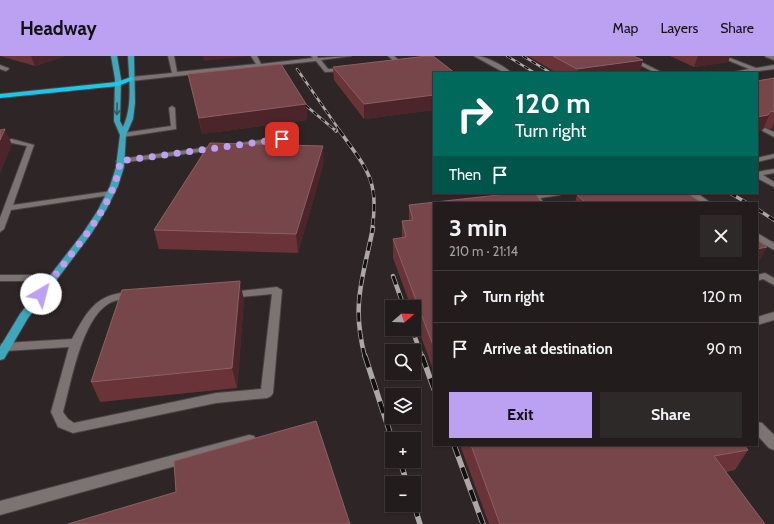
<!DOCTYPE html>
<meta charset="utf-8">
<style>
:root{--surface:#221c1c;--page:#2e2929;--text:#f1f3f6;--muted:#a2a1a3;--line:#3f3a3b;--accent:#bca0f2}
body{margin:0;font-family:Cabin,sans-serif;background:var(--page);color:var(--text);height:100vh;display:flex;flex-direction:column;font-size:15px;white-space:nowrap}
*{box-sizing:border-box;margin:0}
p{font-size:13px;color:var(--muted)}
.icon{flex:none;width:22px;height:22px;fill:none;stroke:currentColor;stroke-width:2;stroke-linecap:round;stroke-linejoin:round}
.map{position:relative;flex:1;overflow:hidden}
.panel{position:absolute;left:433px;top:146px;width:325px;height:244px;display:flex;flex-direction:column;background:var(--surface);border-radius:0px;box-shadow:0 1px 3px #0004,0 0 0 1px var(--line)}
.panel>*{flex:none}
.guide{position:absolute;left:433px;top:16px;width:325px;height:122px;border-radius:0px;box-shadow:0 1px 3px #0004,0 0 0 1px var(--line);background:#00695c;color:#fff;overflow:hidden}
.needle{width:26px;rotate:71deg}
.tools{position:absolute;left:385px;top:244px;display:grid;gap:8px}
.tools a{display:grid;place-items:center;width:36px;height:36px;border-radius:0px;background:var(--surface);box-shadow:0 1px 3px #0004,0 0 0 1px var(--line);font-size:20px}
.pin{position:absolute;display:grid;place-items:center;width:34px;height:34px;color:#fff;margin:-17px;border-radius:8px;box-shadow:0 2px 6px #0006}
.me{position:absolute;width:44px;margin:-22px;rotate:37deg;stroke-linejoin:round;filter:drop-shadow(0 0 3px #0008)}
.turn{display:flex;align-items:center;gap:14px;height:84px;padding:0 16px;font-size:18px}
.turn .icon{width:52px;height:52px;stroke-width:2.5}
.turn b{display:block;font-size:28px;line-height:34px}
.then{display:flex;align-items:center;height:38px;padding:0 16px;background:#0003;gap:8px;font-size:15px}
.round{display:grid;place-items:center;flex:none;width:42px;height:42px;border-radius:0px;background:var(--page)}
.summary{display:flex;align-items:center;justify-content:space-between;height:68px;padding:0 16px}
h1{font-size:24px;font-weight:700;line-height:30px}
.action{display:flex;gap:8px;margin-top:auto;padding:8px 16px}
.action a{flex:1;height:46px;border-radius:0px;background:var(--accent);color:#111;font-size:16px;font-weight:700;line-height:46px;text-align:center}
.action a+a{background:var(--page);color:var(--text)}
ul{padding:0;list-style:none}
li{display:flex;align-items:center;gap:12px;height:52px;padding:0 16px;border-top:1px solid var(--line)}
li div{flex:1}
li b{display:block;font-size:15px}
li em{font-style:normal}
header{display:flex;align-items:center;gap:24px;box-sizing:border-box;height:56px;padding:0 20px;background:var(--accent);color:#111}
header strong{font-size:19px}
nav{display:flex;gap:22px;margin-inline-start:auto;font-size:14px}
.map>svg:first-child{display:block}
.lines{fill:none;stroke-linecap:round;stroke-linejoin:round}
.minor-casing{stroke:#4a4343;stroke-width:2}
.major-casing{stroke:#4a4343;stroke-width:2}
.highway-casing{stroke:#4a4343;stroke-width:2}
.minor{fill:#7c7373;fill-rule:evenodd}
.major{fill:#3fa7bb;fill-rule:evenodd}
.highway{fill:#16caeb;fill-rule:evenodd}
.rail-far3-casing{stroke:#ada7a7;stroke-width:2.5}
.rail-far2-casing{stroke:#ada7a7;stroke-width:3.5}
.rail-far1-casing{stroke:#ada7a7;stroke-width:4.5}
.rail-casing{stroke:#ada7a7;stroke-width:5.5}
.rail-far3{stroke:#141010;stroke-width:1.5;stroke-dasharray:5;stroke-linecap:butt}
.rail-far2{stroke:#141010;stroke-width:2.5;stroke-dasharray:7;stroke-linecap:butt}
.rail-far1{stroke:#141010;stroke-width:3;stroke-dasharray:9;stroke-linecap:butt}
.rail{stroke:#141010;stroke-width:4;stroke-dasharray:12;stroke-linecap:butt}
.wall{fill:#693338}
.shaded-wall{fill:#4b2529}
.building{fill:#77464b;stroke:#8a6064}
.oneway{stroke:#2a5c66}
.route{stroke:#bca0f2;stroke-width:7;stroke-dasharray:0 12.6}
</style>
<header>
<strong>Headway</strong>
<nav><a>Map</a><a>Layers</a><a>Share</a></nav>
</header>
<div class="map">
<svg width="774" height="468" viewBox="0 0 774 468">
<rect width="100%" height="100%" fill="#2e2626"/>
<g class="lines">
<g class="minor-casing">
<path id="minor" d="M168 0H174L177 16 256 8 251 0H257L261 8 313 2 311 0H317L318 2 351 0 321 4 328 13 349 12V14L347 15 325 16 316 5 131 25 128 23 131 21 172 17Z
M388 0H394L402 7 388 9V7L395 6Z
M474 0C487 0 502 9 512 17H505Z
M622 0H629L663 17H656Z
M718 0H725L756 12 774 9V13L744 17H729L749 13Z
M765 0H774V4L766 1Z
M0 9 8 12 9 13 6 15 0 13Z
M172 50 175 52 176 73 123 81 120 79 123 77 171 70 169 52Z
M765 72 774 76V81L763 75 762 74Z
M282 81 284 82V84L234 92 231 90 234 88Z
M12 83 34 89 13 149 111 135 115 137 111 139 11 154 4 173 0 176V162L27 90 12 87 0 89V85Z
M218 90 220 91V93L120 107 116 105 120 103Z
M774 98V102L757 106V102Z
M774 113V117L763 119 774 126V131L757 122V116Z
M544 137H561L560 139 540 142 544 147H536L531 141 532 139Z
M688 137H697L711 147H702Z
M757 177 774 187V194L757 184Z
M765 217 774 222V229L763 223 757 225V219Z
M0 219H52L57 222 52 225H0Z
M277 231 282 234 273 337 271 340 267 342 216 347 73 377 58 371 51 356 69 291 5 295 0 292 1 288 5 287 72 283C83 263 92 243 116 238 123 236 131 235 138 237L139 239 138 241C127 244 117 242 108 248 81 265 71 327 63 356L68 363 74 367 216 337 261 333 272 238 230 242 225 239 230 236Z
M774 256V264L757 269V261Z
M757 366 762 367 774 379V394L769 392 757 379Z
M249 379 254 380 256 384 254 388 0 459V445Z"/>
</g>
<g class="major-casing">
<path id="major" d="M111 0H117L121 23 120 65 123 71C133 50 129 23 128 0H134L135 47 133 63 126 79 124 111 118 130 106 154 91 178 28 262 4 303 0 304V291L20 258 83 177 98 154 110 130 116 111 120 79 114 65 115 23Z"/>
</g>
<g class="highway-casing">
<path id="highway" d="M131 21 134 23 133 24 118 30 0 42V38L117 26Z"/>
</g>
<use href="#minor" class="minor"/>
<use href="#major" class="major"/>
<use href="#highway" class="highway"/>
<g class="rail-far3-casing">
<path id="rail-far3" d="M507 0 535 17
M523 0 551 17
M297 13 340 75
M298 43 336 75"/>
</g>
<g class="rail-far2-casing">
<path id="rail-far2" d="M335 74 336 75
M339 74C366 112 380 124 372 173
M730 137 747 147
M757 153 774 164"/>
</g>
<g class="rail-far1-casing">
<path id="rail-far1" d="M393 220 404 251
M412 273 422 301
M365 301C351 249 363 221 373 172"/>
</g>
<g class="rail-casing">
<path id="rail" d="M365 300 392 383
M422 300 434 333
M454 389 483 468
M400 405 407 427
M414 449 420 468"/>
</g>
<use href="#rail-far3" class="rail-far3"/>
<use href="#rail-far2" class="rail-far2"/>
<use href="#rail-far1" class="rail-far1"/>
<use href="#rail" class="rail"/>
</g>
<path class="wall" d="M0 0H65L35 10Z
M528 0H633L643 4 639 17H557Z
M670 0H730L728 6 694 11Z
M333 11 434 17V54L364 63 334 24Z
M188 18 306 48 307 64 202 78Z
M774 22V73H771L764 71 761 75Z
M324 106 298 197 159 193 154 174Z
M577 139 702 147H575Z
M434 147V316L414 261V251H411L393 202V183L402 182V165H409V149Z
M244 244 237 332 100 346 91 326Z
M460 389H744L748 394 735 414 726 416 765 468H489Z"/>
<path class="shaded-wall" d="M31 0H65L35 10Z
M203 0H250L204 5Z
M698 0H730L728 6 694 11Z
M643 4 639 17H576L577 13Z
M434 39V54L364 63V48Z
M306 48 307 64 202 78 199 62Z
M771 55 764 71 761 75 757 76V61Z
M774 67V73H771Z
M5 73 12 89 0 118V84Z
M323 90 324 106 298 197 296 178Z
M767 191 757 210V193Z
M240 225 244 244 237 332 232 312Z"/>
<path class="building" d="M427 0H433L455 17H434V39L364 48 333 11Z
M553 0H633L643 4 577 13Z
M281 8 306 48 199 62 188 18Z
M774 22V56L771 55 768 59 757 61V25Z
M5 73 0 84V74Z
M210 87 323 90 296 178 154 174Z
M516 137H535L542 147H434V292L393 183 406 181 402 165 413 164 409 149Z
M590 137H687L702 147H586L577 139Z
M757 184 767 191 757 193Z
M240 225 232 312 91 326 122 234Z
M316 365 350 468H68L176 436 174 405Z
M471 389H744L748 394 714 400 765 468H500Z"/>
<defs><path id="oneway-shaft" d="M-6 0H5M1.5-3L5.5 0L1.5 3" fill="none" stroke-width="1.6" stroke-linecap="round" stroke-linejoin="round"/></defs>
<use class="oneway" href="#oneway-shaft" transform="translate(117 53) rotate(91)"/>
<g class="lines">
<path class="route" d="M41 238C67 201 116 151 120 105L282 83"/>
</g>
</svg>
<div class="tools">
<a><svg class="needle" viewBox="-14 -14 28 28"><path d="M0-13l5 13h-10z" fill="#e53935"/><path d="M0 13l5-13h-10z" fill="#a2a1a3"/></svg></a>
<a><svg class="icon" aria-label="search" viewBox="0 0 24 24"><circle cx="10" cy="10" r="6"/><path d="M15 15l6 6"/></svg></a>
<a><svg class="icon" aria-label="layers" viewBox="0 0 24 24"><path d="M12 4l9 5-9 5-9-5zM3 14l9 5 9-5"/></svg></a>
<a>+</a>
<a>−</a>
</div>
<div class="pin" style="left:282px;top:83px;background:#d93025"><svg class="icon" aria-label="arrive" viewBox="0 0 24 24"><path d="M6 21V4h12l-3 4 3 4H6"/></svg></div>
<svg class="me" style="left:41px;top:238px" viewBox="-20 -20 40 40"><circle r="19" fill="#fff"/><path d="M0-13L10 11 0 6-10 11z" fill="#bca0f2"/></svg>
<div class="guide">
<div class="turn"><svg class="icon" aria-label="right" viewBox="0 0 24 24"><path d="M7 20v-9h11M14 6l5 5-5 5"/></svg><div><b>120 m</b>Turn right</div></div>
<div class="then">Then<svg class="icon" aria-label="arrive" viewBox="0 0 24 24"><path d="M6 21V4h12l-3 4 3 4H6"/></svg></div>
</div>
<section class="panel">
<div class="summary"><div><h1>3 min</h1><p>210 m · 21:14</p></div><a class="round"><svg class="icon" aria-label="close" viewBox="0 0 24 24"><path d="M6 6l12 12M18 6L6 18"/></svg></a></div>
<ul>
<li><svg class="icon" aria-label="right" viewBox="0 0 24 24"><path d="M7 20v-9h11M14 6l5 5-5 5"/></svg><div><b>Turn right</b></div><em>120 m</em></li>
<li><svg class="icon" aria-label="arrive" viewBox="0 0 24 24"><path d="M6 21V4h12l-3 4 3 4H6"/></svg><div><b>Arrive at destination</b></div><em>90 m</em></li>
</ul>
<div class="action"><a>Exit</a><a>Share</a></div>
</section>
</div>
